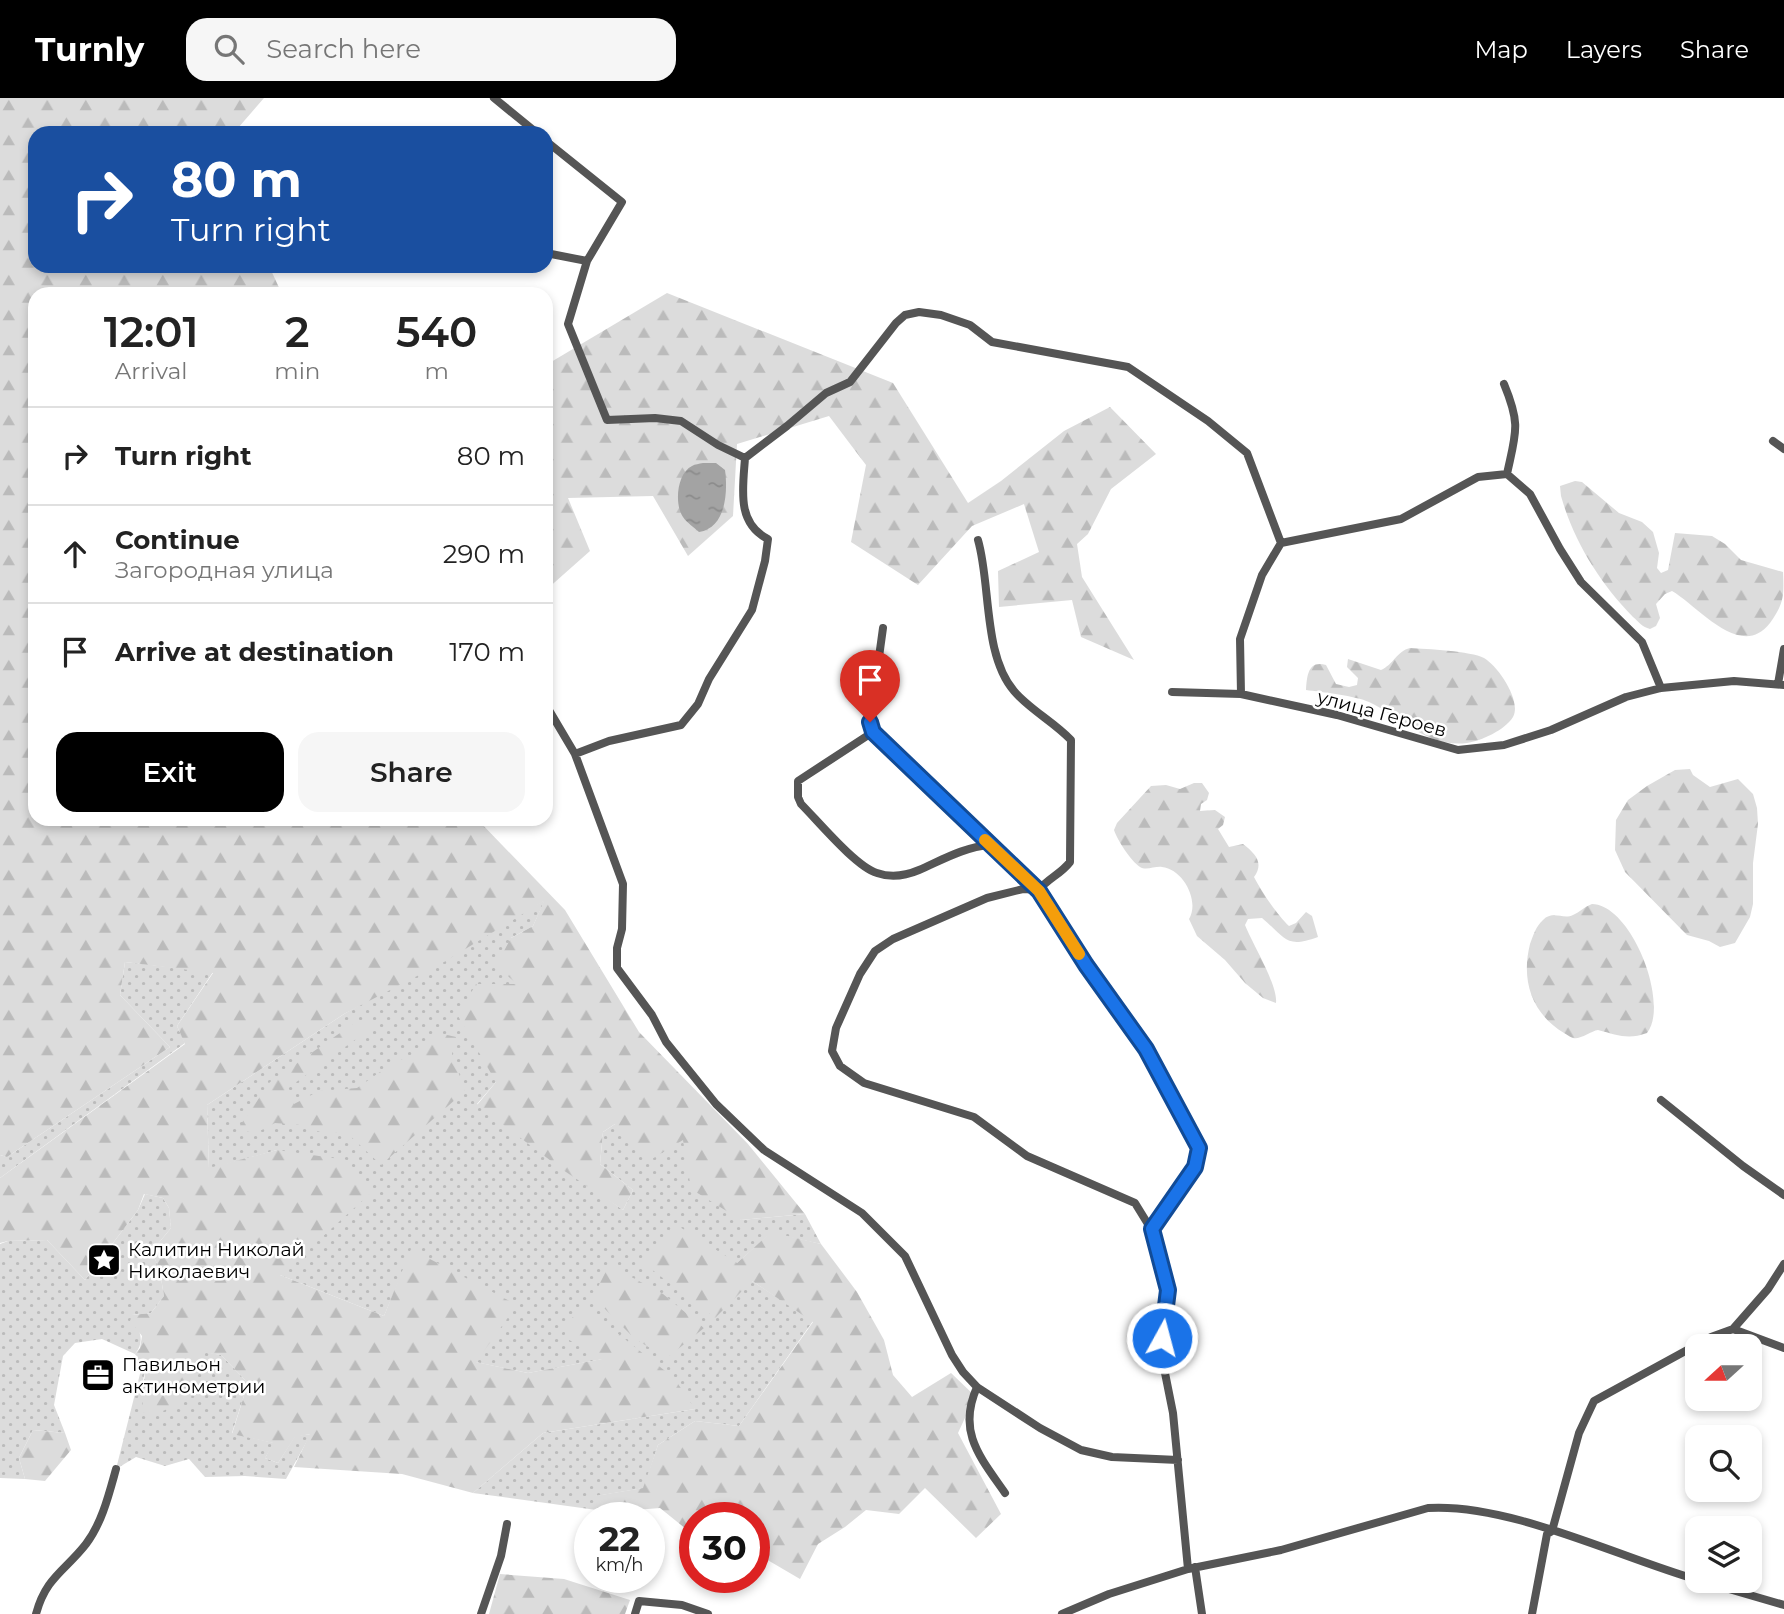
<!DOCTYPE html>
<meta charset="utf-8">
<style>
:root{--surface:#fff;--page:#f6f6f6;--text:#222;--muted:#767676;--line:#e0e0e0;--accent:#000}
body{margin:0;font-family:Montserrat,sans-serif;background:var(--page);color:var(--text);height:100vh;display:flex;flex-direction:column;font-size:26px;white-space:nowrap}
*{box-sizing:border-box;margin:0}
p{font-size:23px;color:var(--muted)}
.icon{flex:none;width:38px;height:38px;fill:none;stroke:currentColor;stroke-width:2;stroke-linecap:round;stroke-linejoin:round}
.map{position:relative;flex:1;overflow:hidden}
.panel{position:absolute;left:28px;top:189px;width:525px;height:539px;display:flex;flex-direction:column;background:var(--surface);border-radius:21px;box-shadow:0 4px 10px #0003}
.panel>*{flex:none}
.hud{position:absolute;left:28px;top:28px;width:525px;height:147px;border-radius:21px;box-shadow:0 4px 10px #0003;background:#1a4fa0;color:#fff;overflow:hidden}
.needle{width:46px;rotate:249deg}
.controls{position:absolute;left:1685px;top:1236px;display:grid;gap:14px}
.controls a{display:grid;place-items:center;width:77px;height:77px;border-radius:14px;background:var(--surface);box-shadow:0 4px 10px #0003;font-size:35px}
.speed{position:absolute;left:574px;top:1404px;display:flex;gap:14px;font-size:35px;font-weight:700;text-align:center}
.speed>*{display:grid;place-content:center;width:91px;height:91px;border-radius:50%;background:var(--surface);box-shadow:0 4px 10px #0003;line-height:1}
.speed small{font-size:18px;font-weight:400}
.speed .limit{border:10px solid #d22;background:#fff;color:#111}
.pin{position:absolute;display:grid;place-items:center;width:60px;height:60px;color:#fff;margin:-72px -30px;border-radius:50% 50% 50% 0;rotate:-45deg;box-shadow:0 0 7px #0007}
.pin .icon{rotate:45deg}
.me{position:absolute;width:77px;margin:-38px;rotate:7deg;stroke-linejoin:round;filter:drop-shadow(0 0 5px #0008)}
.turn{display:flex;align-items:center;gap:24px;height:147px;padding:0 28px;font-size:32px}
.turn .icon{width:91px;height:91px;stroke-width:2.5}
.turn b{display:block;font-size:49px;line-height:60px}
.eta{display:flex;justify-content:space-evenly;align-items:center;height:119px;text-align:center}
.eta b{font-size:42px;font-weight:600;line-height:49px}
.cta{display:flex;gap:14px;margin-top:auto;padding:14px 28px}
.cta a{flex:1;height:80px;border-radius:21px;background:var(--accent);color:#fff;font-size:28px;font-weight:600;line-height:80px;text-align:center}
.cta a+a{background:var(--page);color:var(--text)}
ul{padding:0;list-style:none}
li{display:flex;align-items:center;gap:21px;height:98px;padding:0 28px;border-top:2px solid var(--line)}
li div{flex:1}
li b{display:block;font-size:26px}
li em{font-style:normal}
header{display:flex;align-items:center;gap:42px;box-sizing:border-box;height:98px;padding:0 35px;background:var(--accent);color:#fff}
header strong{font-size:33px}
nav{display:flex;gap:38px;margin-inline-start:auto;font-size:24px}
.search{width:490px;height:63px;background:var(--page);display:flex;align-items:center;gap:18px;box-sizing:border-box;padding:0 24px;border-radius:21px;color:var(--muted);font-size:26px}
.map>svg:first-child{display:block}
.grass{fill:url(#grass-dots)}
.forest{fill:url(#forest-firs)}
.water{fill:url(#water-ripples)}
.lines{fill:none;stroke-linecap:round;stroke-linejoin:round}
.minor{stroke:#555;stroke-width:8}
.route-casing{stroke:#114b97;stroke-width:18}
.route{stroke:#1a73e8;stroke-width:12}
.slow{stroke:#f59e0b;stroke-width:12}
.labels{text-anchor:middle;stroke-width:5;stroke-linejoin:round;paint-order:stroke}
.street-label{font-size:19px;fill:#000;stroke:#fff}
.poi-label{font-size:19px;fill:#000;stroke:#fff;text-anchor:start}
</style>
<header>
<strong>Turnly</strong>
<div class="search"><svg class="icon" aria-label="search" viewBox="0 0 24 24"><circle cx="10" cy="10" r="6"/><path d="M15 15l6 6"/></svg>Search here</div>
<nav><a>Map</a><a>Layers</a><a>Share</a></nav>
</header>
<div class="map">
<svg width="1784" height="1516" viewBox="0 0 1784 1516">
<defs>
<pattern id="grass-dots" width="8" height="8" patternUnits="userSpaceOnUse" patternTransform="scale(1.75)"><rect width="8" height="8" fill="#dcdcdc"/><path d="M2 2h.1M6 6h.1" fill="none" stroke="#bbb" stroke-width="1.8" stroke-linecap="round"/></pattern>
<pattern id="forest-firs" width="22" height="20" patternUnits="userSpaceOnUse" patternTransform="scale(1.75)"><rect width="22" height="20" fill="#dcdcdc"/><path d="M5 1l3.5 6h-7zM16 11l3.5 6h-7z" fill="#bbb"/></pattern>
<pattern id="water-ripples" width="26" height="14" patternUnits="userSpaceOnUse" patternTransform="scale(1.75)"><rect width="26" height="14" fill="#a3a3a3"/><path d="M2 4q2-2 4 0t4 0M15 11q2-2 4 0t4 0" fill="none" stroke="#8b8b8b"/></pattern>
</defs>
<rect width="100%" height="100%" fill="#fff"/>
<path class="grass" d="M545 802 533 828 511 840 519 886 496 984 477 1006 623 1112 633 1092 600 1066 603 1034 615 1026 683 1041 741 1122 805 1116 821 1146 771 1135 737 1165 752 1183 813 1223 739 1328 695 1323 658 1347 644 1390 596 1398 611 1414 473 1395 543 1335 695 1311 603 1261 528 1275 475 1264 412 1152 384 1218 280 1177 277 1052 209 1071 207 1007 344 916Z
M125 864 213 874 177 928 185 945 0 1080V1057L7 1059 170 949 120 897Z
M145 1096 163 1100 169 1110 171 1130 152 1153 160 1174 164 1198 151 1215 132 1217C139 1232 146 1242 135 1256L102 1241 75 1245 63 1258 54 1307 65 1335 33 1332 19 1360 25 1381 0 1380V1146L8 1143 47 1142 85 1182 138 1112Z
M199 1253 221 1257 248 1285 232 1335 274 1345 265 1360 278 1365 295 1338 311 1336 286 1381 245 1378 205 1379 189 1361 165 1368 136 1359 116 1371 141 1272 145 1274 143 1282Z"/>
<path class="forest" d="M0 0H264L238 30 230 35H35V168H269L282 196H35V721H477L565 812 639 934 748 1046 805 1116 741 1122 691 1091 683 1042 652 1061 625 1042 615 1026 603 1034 600 1066 633 1092 623 1112 563 1072 477 1007 496 984 458 918 476 886H517L496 868 511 840 533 828 544 803 444 864 344 916 207 1007 209 1070 277 1052 347 1062 372 1094 280 1177 384 1218 411 1151 517 1207 476 1264 528 1275 602 1261 564 1239 569 1223 583 1208 674 1280 695 1311 543 1335 473 1395 402 1376 294 1369 310 1336 295 1339 278 1365 265 1360 273 1345 232 1336 248 1285 221 1257 199 1254 191 1300 150 1319 142 1313 145 1274 135 1256 140 1250 142 1238 130 1223 132 1217 151 1215 164 1198 160 1174 152 1153 171 1130 169 1110 163 1100 144 1096 138 1112 85 1182 47 1142 8 1143 0 1145V1080L185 946 177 928 213 875 125 864 120 897 170 949 7 1059 0 1057Z
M667 195 893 285 968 405 1001 383 1064 333 1110 309 1156 356 1111 391 1088 436 1077 446 1082 479 1134 562 1081 539 1072 502 999 509 998 473 1039 454 1024 406 972 428 918 487 851 444 866 367 829 318 737 346 733 418 688 458 653 398 568 400 590 453 546 492V267Z
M1575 383 1582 384 1619 415 1642 424 1653 434 1659 455 1657 470 1661 475 1668 472 1675 435 1712 438 1725 446 1741 462 1783 474C1784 499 1784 505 1770 525 1741 563 1698 508 1672 493L1665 496 1656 506 1660 520 1656 528 1650 531C1642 529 1639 524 1633 519 1600 485 1574 444 1561 398L1560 388Z
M1410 550C1426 551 1471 553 1484 560 1498 568 1522 603 1513 619 1505 632 1481 643 1467 645 1427 650 1401 619 1369 604 1356 598 1322 594 1306 592 1307 578 1308 562 1326 567L1336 586 1349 589 1357 587 1358 580 1347 569 1348 561 1381 572C1393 567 1397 553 1410 550Z
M1690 671 1693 677 1710 689 1738 681 1753 696 1757 710 1758 726 1753 765V806L1750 819 1735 845 1720 849 1709 843 1687 837 1625 774 1615 752 1616 722 1628 702 1647 688 1675 672Z
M1194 685H1202L1209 695 1207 702 1201 706 1200 713 1215 712 1225 719 1223 727 1218 731 1229 749 1243 746C1256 756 1264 765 1254 779 1261 793 1278 818 1289 828L1296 825 1306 814 1312 818 1318 839C1285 851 1286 840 1262 820L1248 821 1245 827C1253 847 1278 887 1276 905L1263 900 1245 885 1225 862 1197 838 1189 821C1200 803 1183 771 1162 769 1155 768 1146 773 1140 769 1130 762 1118 743 1114 732L1117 725 1151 688 1166 687 1180 691Z
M1592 806C1632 807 1670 906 1647 935 1628 942 1617 937 1598 932 1591 933 1580 942 1573 940 1572 940 1564 935 1564 935 1531 915 1521 882 1530 846 1533 838 1536 828 1543 822 1553 812 1563 822 1573 817 1580 814 1584 809 1592 806Z
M357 923 377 926 288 990 294 1006 319 993 357 990 390 967 417 954 434 934 456 939 452 956 465 993 381 1067 346 1034 323 1035 301 1027 275 1025 256 1035 237 1032 270 984Z
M675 1126 737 1165 771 1134 821 1146 857 1194 884 1242 893 1277 912 1299 951 1275 975 1298 958 1335 1001 1416 976 1440 925 1390 899 1416 866 1412 845 1429 818 1446 800 1481 754 1454V1419H695V1434L686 1431 660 1410 611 1414 595 1398 643 1390 658 1347 695 1323 739 1328 813 1224 752 1183 715 1220 642 1164Z
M609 1167 663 1196 704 1230 667 1260 635 1241 593 1199Z
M33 1332 65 1335 71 1352 45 1383 25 1381 19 1360Z
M500 1476 564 1481 630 1502 625 1516H489Z"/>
<path class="water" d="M703 365H716L725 372C728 394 726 430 699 434 694 429 687 425 683 419 674 406 677 375 692 368 695 366 699 366 703 365Z"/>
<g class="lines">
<path class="minor" d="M494 0 537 35
M546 43 622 104 587 163 568 226 607 322 655 320 681 323 718 347 745 360
M546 155 587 163
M1504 286C1521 327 1516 334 1507 376
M1773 343 1784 351
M745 360C743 390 736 425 768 441L765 463 752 512 709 581 698 606 681 627 609 643 575 656 623 786 622 831 617 850V870L652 917 666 944 716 1006 764 1052 862 1115 905 1158 952 1257 963 1274 977 1289 1040 1330 1081 1352 1112 1359 1178 1362
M745 360 787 328 826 295 850 284 896 225 905 217 919 214 941 217 970 227 992 244 1128 269 1208 323 1247 355 1281 445 1262 477 1240 541 1241 596
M1281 445 1401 421 1478 379 1507 376 1530 396 1560 451 1581 484 1642 544 1661 590
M883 530 870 624 873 634 1039 792C1047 781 1061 776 1070 764L1071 642C1054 624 1029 611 1014 593 983 557 991 487 978 442
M1778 586 1784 551
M1172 594 1241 596 1337 617 1458 652 1504 647 1551 632 1626 599 1661 590 1734 583 1784 587
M546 607 575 656
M873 634 798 683V699L801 706C818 723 856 769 877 775 891 780 905 778 919 772 942 762 964 749 990 747
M1661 1002 1743 1068 1784 1097
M1151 1131 1195 1069 1199 1050C1156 958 1093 878 1039 792L1023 791 987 800 893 841 875 853 860 876 836 930 832 953 840 968 864 985 974 1019 1027 1058 1135 1105 1151 1131 1168 1192 1161 1255 1173 1315 1188 1471
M1733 1231 1784 1250
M977 1289C957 1334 980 1359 1005 1395
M1195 1469 1202 1516
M1698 1482 1784 1507
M36 1516C46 1479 65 1473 86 1446 102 1425 109 1396 116 1371
M481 1516 501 1458 507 1426
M635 1516 639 1503 682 1507 708 1516
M1062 1516 1109 1496 1188 1471 1281 1452 1428 1410C1510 1405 1618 1459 1698 1482
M1532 1516 1547 1436 1552 1433 1579 1335 1594 1303 1711 1239 1733 1231 1768 1191 1784 1166"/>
</g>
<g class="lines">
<g class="route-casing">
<path id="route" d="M870 624 873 634 1039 793 1086 867 1146 951 1199 1050 1195 1069 1152 1131 1168 1192 1162 1240"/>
</g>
<use href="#route" class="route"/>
<path class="slow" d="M985 742 1039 793 1079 856"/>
</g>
<defs>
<g id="sight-square" transform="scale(1.75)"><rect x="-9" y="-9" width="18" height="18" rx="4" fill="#000" stroke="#fff"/><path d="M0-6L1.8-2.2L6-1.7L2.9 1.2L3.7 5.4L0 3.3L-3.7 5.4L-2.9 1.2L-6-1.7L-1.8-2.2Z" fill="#fff"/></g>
<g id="office-square" transform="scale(1.75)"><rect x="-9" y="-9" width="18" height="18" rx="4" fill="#000" stroke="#fff"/><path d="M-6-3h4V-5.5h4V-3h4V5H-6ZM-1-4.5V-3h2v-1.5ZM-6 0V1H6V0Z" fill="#fff"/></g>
</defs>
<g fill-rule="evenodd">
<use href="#sight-square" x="104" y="1162"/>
<use href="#office-square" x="98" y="1277"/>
</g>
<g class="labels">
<g class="street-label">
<text transform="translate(1382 615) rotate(15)" y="7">улица Героев</text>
</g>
<g class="poi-label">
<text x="128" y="1158">Калитин Николай<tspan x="128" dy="22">Николаевич</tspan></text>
<text x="122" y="1273">Павильон<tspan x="122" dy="22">актинометрии</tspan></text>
</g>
</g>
</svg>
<div class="controls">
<a><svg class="needle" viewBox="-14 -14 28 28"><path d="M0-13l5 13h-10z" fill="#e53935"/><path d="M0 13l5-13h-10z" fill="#767676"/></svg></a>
<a><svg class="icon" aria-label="search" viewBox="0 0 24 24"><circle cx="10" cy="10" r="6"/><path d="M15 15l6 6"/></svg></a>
<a><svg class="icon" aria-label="layers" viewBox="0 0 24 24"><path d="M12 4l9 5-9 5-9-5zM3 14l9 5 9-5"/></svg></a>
</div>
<div class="speed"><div>22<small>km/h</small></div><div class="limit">30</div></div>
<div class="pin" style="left:870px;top:624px;background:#d93025"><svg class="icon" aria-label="arrive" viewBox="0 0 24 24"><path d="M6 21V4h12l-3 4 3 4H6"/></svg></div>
<svg class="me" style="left:1162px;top:1240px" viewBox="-20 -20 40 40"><circle r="17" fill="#1a73e8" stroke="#fff" stroke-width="3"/><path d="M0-11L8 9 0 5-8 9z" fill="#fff"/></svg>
<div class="hud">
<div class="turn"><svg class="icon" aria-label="right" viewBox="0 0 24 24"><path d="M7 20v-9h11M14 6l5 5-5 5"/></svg><div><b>80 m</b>Turn right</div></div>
</div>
<section class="panel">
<div class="eta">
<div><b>12:01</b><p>Arrival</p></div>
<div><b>2</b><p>min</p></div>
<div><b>540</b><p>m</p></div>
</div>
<ul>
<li><svg class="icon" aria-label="right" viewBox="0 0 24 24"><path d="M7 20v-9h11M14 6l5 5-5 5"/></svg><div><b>Turn right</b></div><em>80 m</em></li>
<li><svg class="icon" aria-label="ahead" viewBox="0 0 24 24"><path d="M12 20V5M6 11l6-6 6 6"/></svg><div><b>Continue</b><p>Загородная улица</p></div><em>290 m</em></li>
<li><svg class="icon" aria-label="arrive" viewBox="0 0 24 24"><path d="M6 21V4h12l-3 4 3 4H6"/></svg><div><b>Arrive at destination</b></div><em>170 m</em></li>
</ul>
<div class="cta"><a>Exit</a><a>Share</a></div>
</section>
</div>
